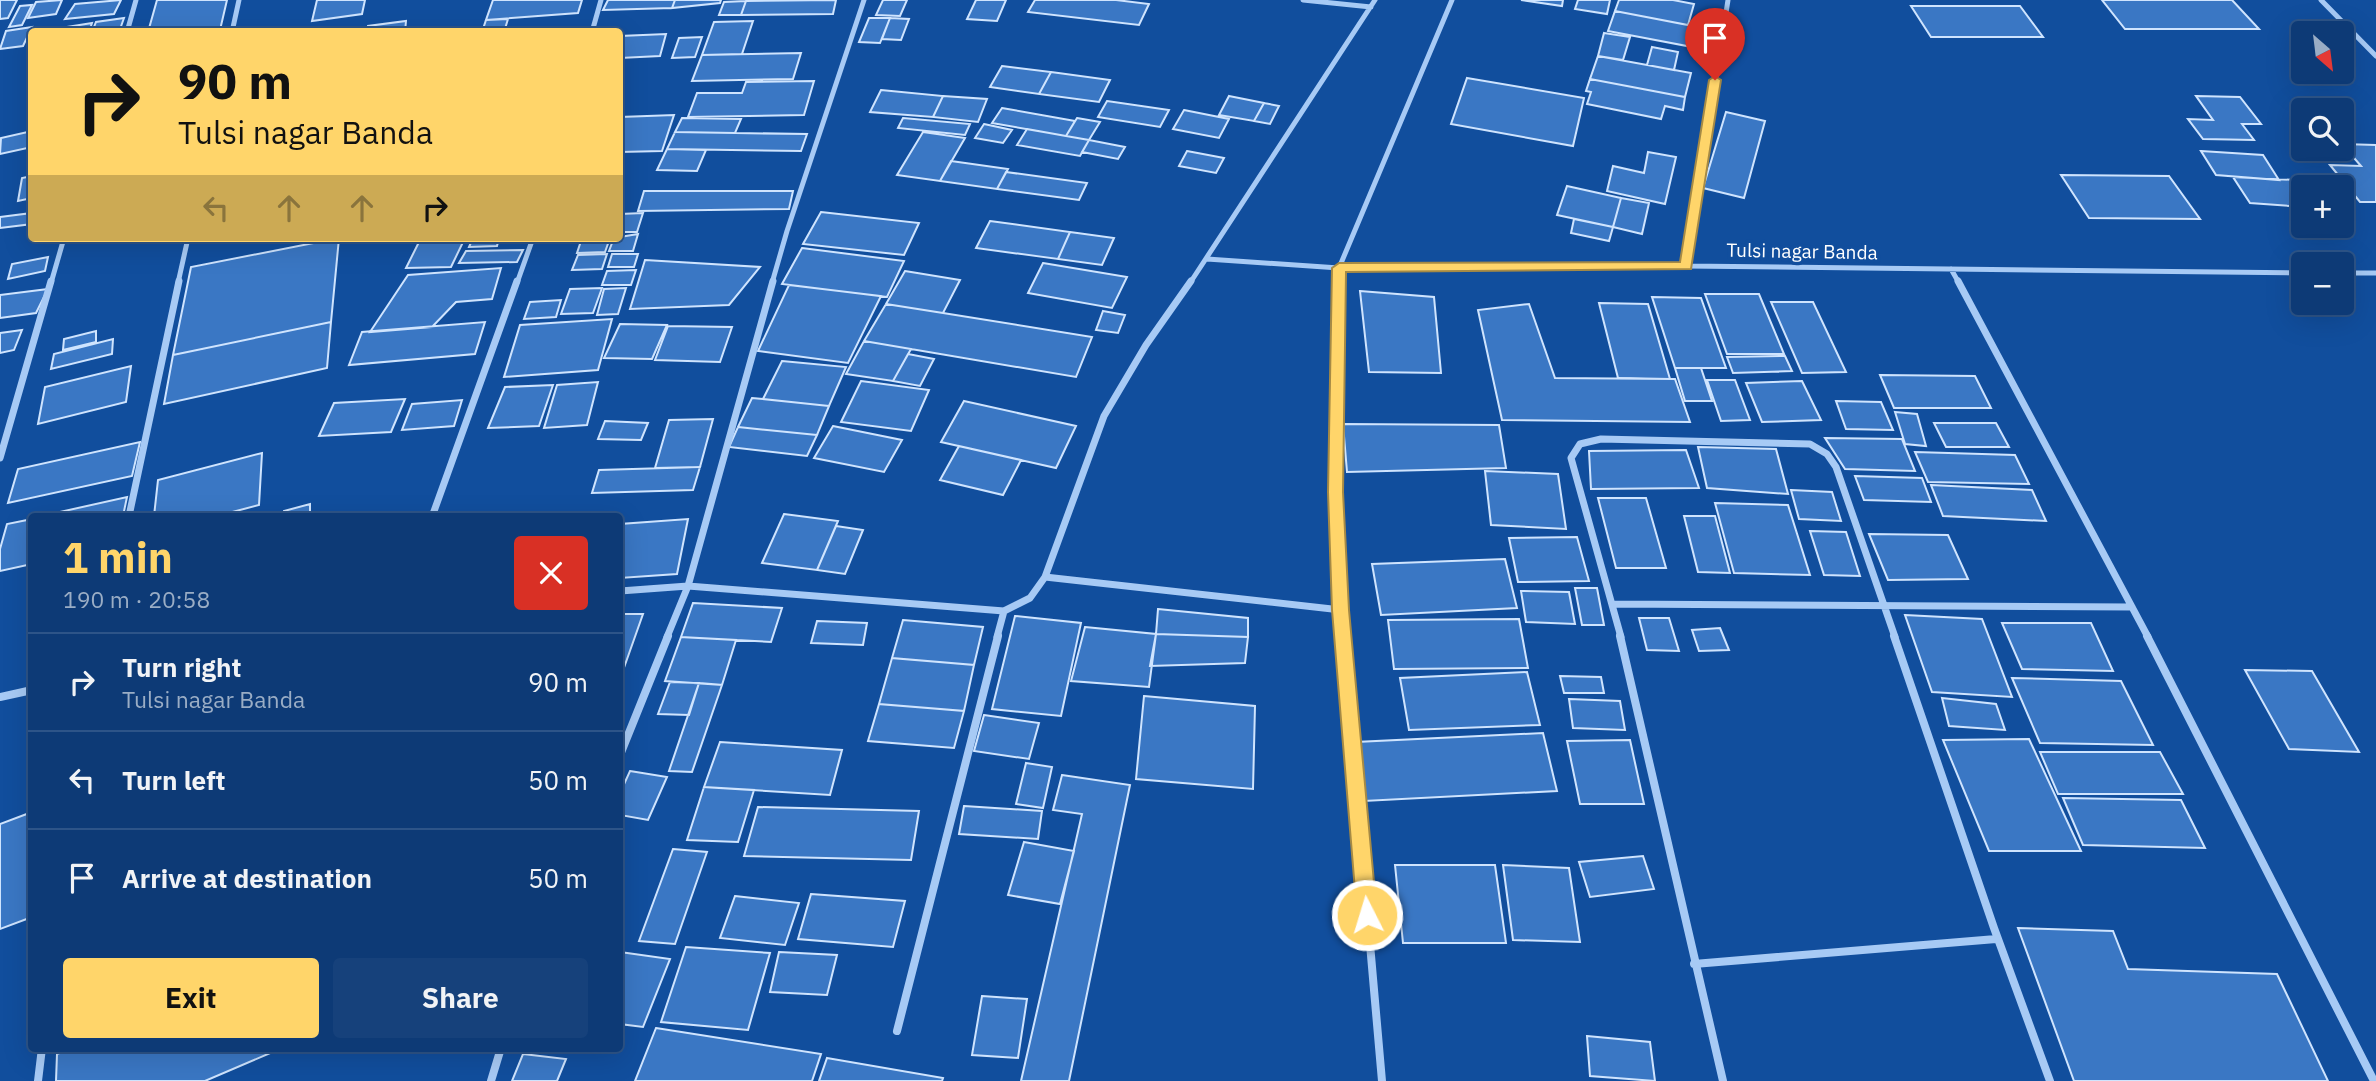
<!DOCTYPE html>
<meta charset="utf-8">
<style>
:root{--surface:#0d3a76;--page:#16417b;--text:#f1f3f6;--muted:#9aadc5;--line:#2d5488;--accent:#ffd56a}
body{margin:0;font-family:"IBM Plex Sans",sans-serif;background:var(--page);color:var(--text);height:100vh;display:flex;flex-direction:column;font-size:26px;white-space:nowrap}
*{box-sizing:border-box;margin:0}
p{font-size:23px;color:var(--muted)}
.icon{flex:none;width:38px;height:38px;fill:none;stroke:currentColor;stroke-width:2;stroke-linecap:round;stroke-linejoin:round}
.map{position:relative;flex:1;overflow:hidden}
.details{position:absolute;left:28px;top:513px;width:595px;height:539px;display:flex;flex-direction:column;background:var(--surface);border-radius:7px;box-shadow:0 7px 28px #0002,0 0 0 2px var(--line)}
.details>*{flex:none}
.guide{position:absolute;left:28px;top:28px;width:595px;height:214px;border-radius:7px;box-shadow:0 7px 28px #0002,0 0 0 2px var(--line);background:#ffd56a;color:#111;overflow:hidden}
.needle{width:46px;rotate:152deg}
.buttons{position:absolute;left:2291px;top:21px;display:grid;gap:14px}
.buttons a{display:grid;place-items:center;width:63px;height:63px;border-radius:7px;background:var(--surface);box-shadow:0 7px 28px #0002,0 0 0 2px var(--line);font-size:35px}
.pin{position:absolute;display:grid;place-items:center;width:60px;height:60px;color:#fff;margin:-72px -30px;border-radius:50% 50% 50% 0;rotate:-45deg;box-shadow:0 0 7px #0007}
.pin .icon{rotate:45deg}
.me{position:absolute;width:77px;margin:-38px;rotate:355deg;stroke-linejoin:round;filter:drop-shadow(0 0 5px #0008)}
.turn{display:flex;align-items:center;gap:24px;height:147px;padding:0 35px;font-size:32px}
.turn .icon{width:91px;height:91px;stroke-width:2.5}
.turn b{display:block;font-size:49px;line-height:60px}
.lanes{display:flex;align-items:center;height:66px;padding:0 35px;background:#0003;justify-content:center;gap:35px;direction:ltr}
.lanes .off{opacity:.35}
.round{display:grid;place-items:center;flex:none;width:74px;height:74px;border-radius:7px;background:var(--page)}
.overview{display:flex;align-items:center;justify-content:space-between;height:119px;padding:0 35px}
h1{font-size:42px;font-weight:800;line-height:52px;color:var(--accent)}
.action{display:flex;gap:14px;margin-top:auto;padding:14px 35px}
.action a{flex:1;height:80px;border-radius:7px;background:var(--accent);color:#111;font-size:28px;font-weight:800;line-height:80px;text-align:center}
.action a+a{background:var(--page);color:var(--text)}
ul{padding:0;list-style:none}
li{display:flex;align-items:center;gap:21px;height:98px;padding:0 35px;border-top:2px solid var(--line)}
li div{flex:1}
li b{display:block;font-size:26px}
li em{font-style:normal}
.map>svg:first-child{display:block}
.building{fill:#3a77c4;stroke:#cfe4fe;stroke-width:2}
.lines{fill:none;stroke-linecap:round;stroke-linejoin:round}
.minor-far2{stroke:#a7caf5;stroke-width:5}
.minor-far1{stroke:#a7caf5;stroke-width:7}
.minor{stroke:#a7caf5;stroke-width:8}
.route{fill:#ffd56a;stroke:#a68a45;stroke-width:2}
.labels{text-anchor:middle;stroke-width:7;stroke-linejoin:round;paint-order:stroke}
.street-label{font-size:19px;fill:#fff;stroke:#114e9d}
</style>
<div class="map">
<svg width="2376" height="1081" viewBox="0 0 2376 1081">
<rect width="100%" height="100%" fill="#114e9d"/>
<path class="building" d="M0 0H17L8 18 0 19Z
M62 0 56 14 28 18 36 2Z
M121 0 114 14 65 19 75 4Z
M157 0H227L220 30 148 32Z
M317 0H365L362 14 312 21Z
M493 0H582L578 13 486 20Z
M608 0H675L672 8 603 10Z
M675 0H721L720 3 672 8Z
M836 0 833 14 741 15 746 1Z
M883 0H907L900 16 876 15Z
M976 0H1006L997 21 967 19Z
M1035 0H1116L1149 4 1139 25 1028 12Z
M1521 0H1563L1562 6Z
M1578 0H1610L1607 14 1575 9Z
M1619 0H1673L1694 4 1688 25 1615 11Z
M2102 0H2232L2259 29H2125Z
M746 1 741 15H719L724 2Z
M32 5 22 25 9 27 20 6Z
M1911 6H2020L2043 37H1931Z
M1615 11 1693 26 1687 46 1608 31Z
M124 18 119 32H92L96 22Z
M869 18H890L880 43 859 42Z
M890 18 909 19 901 40 882 39Z
M508 19 504 32H482L486 20Z
M406 21 405 32H367L368 26Z
M753 21 742 54 702 55 714 22Z
M92 23 89 32H59L61 28Z
M32 27 23 46 0 49 6 31Z
M1604 33 1630 37 1623 60 1598 56Z
M666 34 660 56 620 58V36Z
M702 37 695 57 672 58 679 38Z
M1652 47 1678 52 1674 70 1647 65Z
M801 53 793 79 692 81 702 55Z
M1598 56 1691 73 1685 97 1590 79Z
M1002 66 1051 72 1039 94 990 87Z
M1051 72 1110 80 1099 102 1039 94Z
M1467 78 1584 98 1573 146 1451 124Z
M1590 79 1685 97 1683 110 1665 106 1661 119 1587 104 1591 92 1586 91Z
M814 81 804 115 688 117 697 93H742L746 82Z
M881 90 943 96 933 117 870 112Z
M943 96 987 99 978 122 933 117Z
M1229 96 1264 103 1254 121 1219 115Z
M2196 96 2240 97 2261 124H2242L2254 140 2203 139 2188 119 2213 120Z
M1107 101 1169 110 1160 127 1098 117Z
M1264 103 1279 106 1270 124 1254 121Z
M1002 108 1075 121 1066 136 992 123Z
M1184 110 1229 119 1219 138 1173 129Z
M1726 112 1765 121 1744 198 1703 188Z
M674 115 662 151 620 152V117Z
M682 118 741 119 735 133 675 132Z
M903 118 970 124 965 135 898 128Z
M1077 118 1100 122 1089 140 1066 136Z
M984 124 1012 130 1003 143 975 138Z
M1027 129 1066 136 1089 140 1080 156 1017 145Z
M32 131V147L0 154 1 138Z
M675 132 735 133 807 134 801 151 667 149Z
M923 132 965 138 940 181 897 175Z
M1089 140 1125 147 1118 159 1082 152Z
M2342 144 2376 145V202H2360L2330 165 2361 166Z
M667 149 706 150 697 171 657 170Z
M1187 151 1224 158 1216 173 1179 166Z
M2201 151 2263 155 2279 180 2216 175Z
M1648 152 1676 157 1665 204 1607 191 1613 166 1644 173Z
M951 161 1008 169 997 189 940 181Z
M1006 172 1087 183 1079 200 997 189Z
M2061 175 2169 176 2200 219 2089 218Z
M32 176V198L18 201 22 178Z
M2233 177 2295 180 2303 192V207L2250 203Z
M1567 186 1621 198 1613 227 1557 215Z
M644 191H793L789 209 638 211Z
M1621 198 1649 203 1642 234 1613 227Z
M821 212 919 223 904 255 803 244Z
M32 213V224L0 228V217Z
M643 213 637 232H620V214Z
M1574 219 1613 227 1609 241 1571 233Z
M990 221 1070 232 1058 259 976 248Z
M1070 232 1114 238 1102 265 1058 259Z
M638 234 633 251H609L614 238Z
M339 238 331 322 173 355 191 267Z
M421 238H465L451 267 406 268Z
M473 238H499L497 246 469 247Z
M582 238H610L605 252 577 253Z
M802 248 904 261 887 297 782 284Z
M523 250 517 262 459 263 466 251Z
M607 254 602 269 572 270 578 255Z
M612 254H638L634 267H608Z
M48 257 45 271 8 279 12 264Z
M645 260 760 267 729 305 630 309Z
M1043 263 1127 277 1112 308 1028 293Z
M501 268 492 299 456 302 432 327 370 332 408 275Z
M636 270 631 285H602L607 271Z
M905 271 960 280 943 313 886 304Z
M789 285 881 296 848 363 758 351Z
M602 288 593 313 561 314 570 289Z
M626 288 618 314 597 315 604 289Z
M48 289 36 313 0 318V295Z
M1360 291 1434 297 1441 373 1369 372Z
M1705 294H1759L1784 354H1727Z
M1652 297 1701 298 1726 368H1675Z
M561 300 556 317 524 319 530 302Z
M1771 302H1813L1846 372 1802 373Z
M1599 303 1648 304 1670 379 1618 378Z
M886 304 943 313 1092 337 1076 377 864 341Z
M1529 304 1555 378 1675 379 1690 422 1502 420 1478 310Z
M1103 311 1125 315 1118 333 1096 330Z
M612 319 598 370 504 377 520 325Z
M331 322 327 368 164 404 173 355Z
M485 322 475 354 349 365 362 332Z
M620 324 667 325 652 359 604 358Z
M668 326 732 327 720 362 655 360Z
M22 330 14 350 0 353V333Z
M96 331V342L63 350 64 339Z
M113 339 112 354 51 369 54 354Z
M864 341 911 349 893 381 846 374Z
M908 354 934 359 920 386 893 381Z
M1785 356 1792 371 1733 373 1727 357Z
M782 361 846 367 829 406 763 399Z
M131 366 126 402 38 424 45 387Z
M1675 368H1701L1712 401H1685Z
M1880 375 1975 376 1991 408H1894Z
M1707 380H1735L1750 420 1721 421Z
M861 381 929 390 911 431 841 422Z
M1802 381 1821 420 1762 422 1746 383Z
M598 382 587 425 544 428 557 385Z
M553 385 539 426 488 428 505 387Z
M752 398 763 399 829 406 817 435 738 427Z
M405 399 391 432 319 436 334 403Z
M462 400 454 426 402 430 412 404Z
M964 401 1076 426 1056 468 941 442Z
M1836 401 1881 402 1893 430 1846 429Z
M1895 412 1917 414 1926 446 1905 444Z
M713 419 700 467 655 468 669 420Z
M605 421 648 423 641 440 598 439Z
M1934 423H1996L2009 447H1946Z
M1343 424 1499 425 1506 468 1347 472Z
M833 426 902 440 884 472 814 458Z
M738 427 817 435 807 456 729 447Z
M1825 438 1902 439 1915 471 1845 469Z
M140 442 132 476 8 503 18 469Z
M959 446 1021 460 1003 495 940 480Z
M1698 447 1776 449 1788 494 1707 488Z
M1686 450 1699 488 1591 489 1589 451Z
M1915 452 2015 455 2029 484 1928 482Z
M262 453 259 505 217 516H154L158 480Z
M700 467 693 490 592 493 599 470Z
M1485 471 1558 474 1566 529 1491 525Z
M1855 476 1922 478 1931 502 1864 500Z
M1931 485 2032 490 2046 521 1943 516Z
M1791 490 1832 492 1841 521 1799 519Z
M127 497 123 516H42Z
M1598 498H1646L1666 568H1616Z
M1715 503 1788 505 1810 575 1734 573Z
M310 504V516H284V511Z
M784 514 838 521 817 570 762 563Z
M1684 516H1715L1730 573 1698 572Z
M32 519V564L0 571V549L7 524Z
M688 519 677 574 620 578V524Z
M836 526 863 530 845 574 817 570Z
M1810 531 1846 532 1860 576 1824 575Z
M1869 534 1948 535 1968 579 1888 580Z
M1577 537 1589 581 1518 582 1509 538Z
M1505 559 1517 608 1381 615 1372 564Z
M1575 588H1597L1604 625H1582Z
M1521 591 1569 592 1575 624 1526 622Z
M693 603 782 608 771 642 681 637Z
M1158 609 1248 618V637L1156 634Z
M620 614H643L620 679Z
M1905 615 1982 619 2012 697 1932 692Z
M1015 616 1081 623 1061 716 992 709Z
M1639 618H1669L1679 651 1647 650Z
M1519 619 1528 668 1394 669 1388 620Z
M903 620 983 627 974 665 892 658Z
M817 621 867 623 863 645 811 643Z
M2002 623H2091L2113 671 2022 669Z
M1085 627 1156 634 1149 687 1071 681Z
M1720 628 1729 650 1699 651 1692 630Z
M1156 634 1248 637 1245 663 1150 666Z
M681 637 736 640 722 685 665 681Z
M892 658 974 665 964 711 879 704Z
M2245 670 2312 671 2359 752 2289 749Z
M1527 672 1540 725 1409 730 1400 678Z
M1560 676 1601 677 1604 693H1564Z
M2012 678 2121 681 2153 745 2040 743Z
M670 682 699 683 689 715 658 714Z
M699 683 722 685 692 772 669 771Z
M1144 696 1255 706 1253 789 1136 779Z
M1942 698 1996 704 2005 730 1949 726Z
M1569 699 1620 701 1625 730 1573 728Z
M879 704 964 711 954 748 868 741Z
M984 715 1039 723 1029 759 974 751Z
M1543 733 1557 791 1364 801 1356 742Z
M2029 739 2081 851H1989L1943 740Z
M1630 740 1644 804H1580L1567 741Z
M720 742 842 750 830 795 704 787Z
M2040 752H2160L2183 794H2058Z
M1026 763 1052 767 1043 808 1016 804Z
M630 771 667 777 648 820 620 815V793Z
M1062 775 1130 785 1069 1081H1021L1082 814 1053 810Z
M704 787 754 790 738 842 687 840Z
M2063 798 2181 800 2205 848 2083 845Z
M964 806 1042 811 1038 839 959 834Z
M758 807 919 811 911 860 744 856Z
M32 812V917L0 929V824Z
M1024 842 1074 851 1060 904 1008 895Z
M673 849 707 852 675 944 639 941Z
M1643 856 1654 889 1590 897 1579 862Z
M1395 865H1495L1506 943H1403Z
M1503 865 1569 868 1580 942 1513 940Z
M811 894 905 901 893 947 798 939Z
M735 896 799 903 785 945 720 938Z
M2018 928 2113 931 2128 969 2277 974 2328 1081H2074Z
M686 947 770 953 748 1030 661 1022Z
M620 952 670 959 643 1027 620 1024Z
M779 952 837 955 827 995 770 992Z
M982 996 1027 999 1018 1058 972 1055Z
M656 1028 821 1054 812 1081H635Z
M1587 1036 1650 1042 1655 1081 1590 1076Z
M72 1048H282L205 1081H56L57 1054Z
M523 1054 566 1059 557 1081H512Z
M827 1058 943 1078 942 1081H819Z"/>
<g class="lines">
<path class="minor-far2" d="M1303 0 1371 7
M1452 0 1339 268 1686 266 2303 273
M2321 0 2376 56
M127 32 136 0
M232 32 239 0
M592 32 601 0
M353 239 372 238
M1207 259 1339 268V283
M1686 266 1728 0
M1951 269 1959 283
M2342 273H2376
M51 283 64 238
M178 283 188 238
M517 283 533 238
M772 283 787 231 864 0
M1190 283 1375 0"/>
<path class="minor-far1" d="M1339 281 1335 492 1343 637
M1958 281 2148 637
M0 458 51 281
M433 514 517 281
M129 516 179 281
M1045 577 1341 610
M620 591 688 586 1004 611 1030 598 1045 577 1104 416 1146 345 1191 281
M1613 604 2132 607
M667 637 688 586 773 281
M997 637 1004 611
M1621 637 1571 458 1580 444 1601 439 1810 444 1827 454 1836 467 1895 637"/>
<path class="minor" d="M1343 636 1382 1081
M1620 636 1723 1081
M1894 636 1994 928 2050 1081
M2147 636 2374 1081
M0 697 32 690
M620 755 668 636
M1694 964 1996 939
M897 1031 998 636
M38 1081 42 1048
M491 1081 501 1048"/>
</g>
<path class="route" d="M1715 76 1721 80 1691 269 1346 272 1343 492 1349 610 1377 915 1374 921 1367 924 1360 921 1357 915 1332 610 1328 492 1332 268 1339 263 1680 262 1709 80Z"/>
<g class="labels">
<g class="street-label">
<text transform="translate(1802 251) rotate(1)" y="7">Tulsi nagar Banda</text>
</g>
</g>
</svg>
<div class="buttons">
<a><svg class="needle" viewBox="-14 -14 28 28"><path d="M0-13l5 13h-10z" fill="#e53935"/><path d="M0 13l5-13h-10z" fill="#9aadc5"/></svg></a>
<a><svg class="icon" aria-label="search" viewBox="0 0 24 24"><circle cx="10" cy="10" r="6"/><path d="M15 15l6 6"/></svg></a>
<a>+</a>
<a>−</a>
</div>
<div class="pin" style="left:1715px;top:80px;background:#d93025"><svg class="icon" aria-label="arrive" viewBox="0 0 24 24"><path d="M6 21V4h12l-3 4 3 4H6"/></svg></div>
<svg class="me" style="left:1367px;top:915px" viewBox="-20 -20 40 40"><circle r="17" fill="#ffd56a" stroke="#fff" stroke-width="3"/><path d="M0-11L8 9 0 5-8 9z" fill="#fff"/></svg>
<div class="guide">
<div class="turn"><svg class="icon" aria-label="right" viewBox="0 0 24 24"><path d="M7 20v-9h11M14 6l5 5-5 5"/></svg><div><b>90 m</b>Tulsi nagar Banda</div></div>
<div class="lanes"><svg class="icon off" aria-label="left" viewBox="0 0 24 24"><path d="M17 20v-9H6M10 6l-5 5 5 5"/></svg><svg class="icon off" aria-label="ahead" viewBox="0 0 24 24"><path d="M12 20V5M6 11l6-6 6 6"/></svg><svg class="icon off" aria-label="ahead" viewBox="0 0 24 24"><path d="M12 20V5M6 11l6-6 6 6"/></svg><svg class="icon" aria-label="right" viewBox="0 0 24 24"><path d="M7 20v-9h11M14 6l5 5-5 5"/></svg></div>
</div>
<section class="details">
<div class="overview"><div><h1>1 min</h1><p>190 m · 20:58</p></div><a class="round" style="background:#d93025;color:#fff"><svg class="icon" aria-label="close" viewBox="0 0 24 24"><path d="M6 6l12 12M18 6L6 18"/></svg></a></div>
<ul>
<li><svg class="icon" aria-label="right" viewBox="0 0 24 24"><path d="M7 20v-9h11M14 6l5 5-5 5"/></svg><div><b>Turn right</b><p>Tulsi nagar Banda</p></div><em>90 m</em></li>
<li><svg class="icon" aria-label="left" viewBox="0 0 24 24"><path d="M17 20v-9H6M10 6l-5 5 5 5"/></svg><div><b>Turn left</b></div><em>50 m</em></li>
<li><svg class="icon" aria-label="arrive" viewBox="0 0 24 24"><path d="M6 21V4h12l-3 4 3 4H6"/></svg><div><b>Arrive at destination</b></div><em>50 m</em></li>
</ul>
<div class="action"><a>Exit</a><a>Share</a></div>
</section>
</div>
